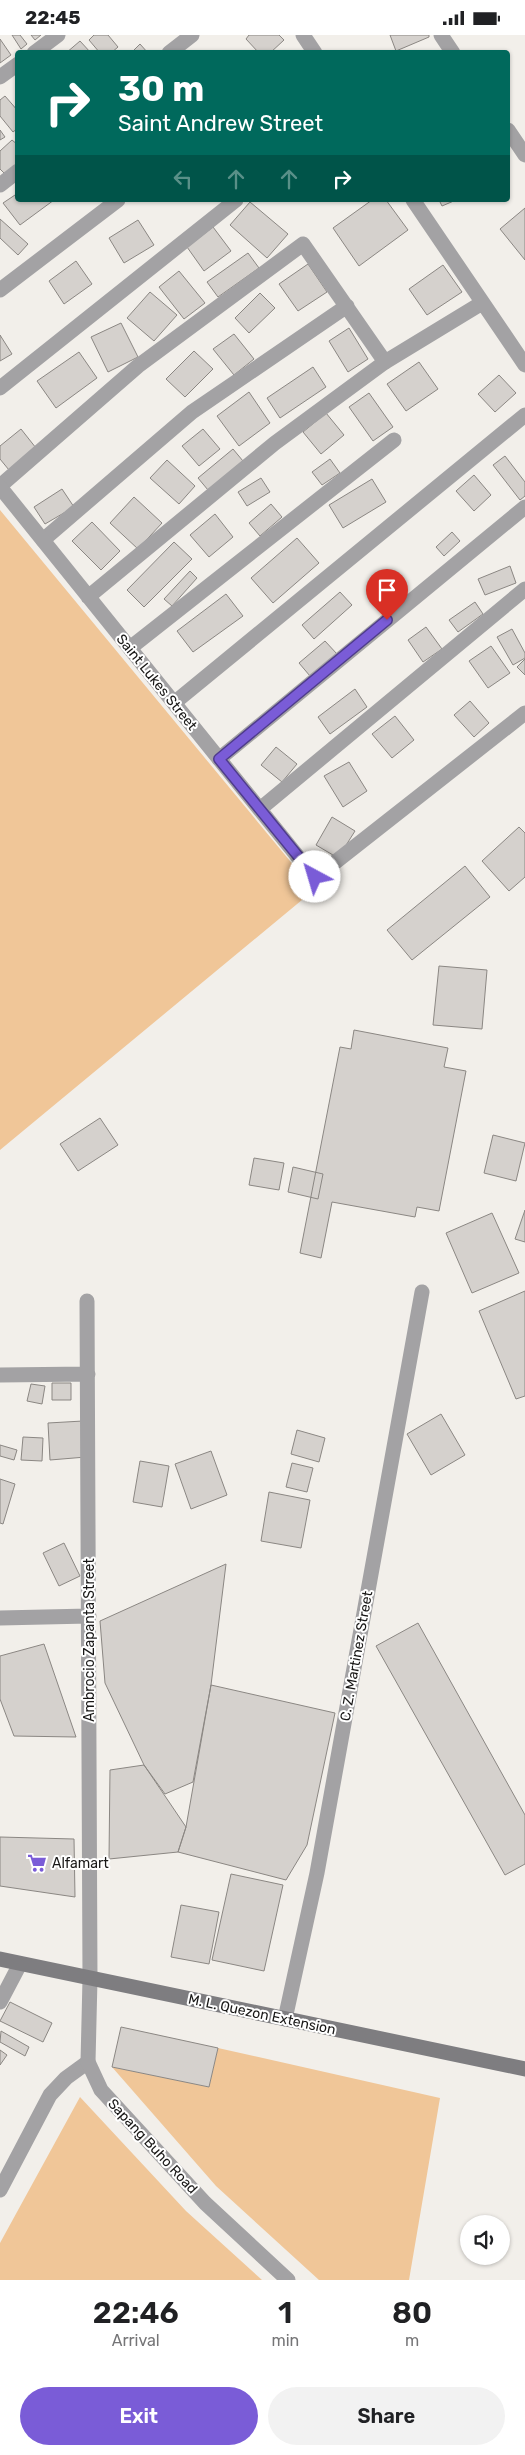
<!DOCTYPE html>
<style>
:root{--surface:#fff;--page:#f2f2f2;--text:#202124;--muted:#757577;--accent:#7a5cd7}
body{margin:0;font-family:Rubik,sans-serif;background:var(--page);color:var(--text);height:100vh;display:flex;flex-direction:column;font-size:19px;white-space:nowrap}
*{box-sizing:border-box;margin:0}
p{font-size:16px;color:var(--muted)}
.icon{flex:none;width:28px;height:28px;fill:none;stroke:currentColor;stroke-width:2;stroke-linecap:round;stroke-linejoin:round}
.map{position:relative;height:2245px;overflow:hidden}
.sheet{display:flex;flex-direction:column;background:var(--surface);flex:1}
.sheet>*{flex:none}
.banner{position:absolute;left:15px;top:15px;width:495px;height:152px;border-radius:5px;box-shadow:0 1px 4px #0004;background:#00695c;color:#fff;overflow:hidden}
.buttons{position:absolute;left:460px;top:2180px;display:grid;gap:10px}
.buttons a{display:grid;place-items:center;width:50px;height:50px;border-radius:50%;background:var(--surface);box-shadow:0 1px 4px #0004;font-size:25px}
.pin{position:absolute;display:grid;place-items:center;width:42px;height:42px;color:#fff;margin:-51px -21px;border-radius:50% 50% 50% 0;rotate:-45deg;box-shadow:0 0 5px #0007}
.pin .icon{rotate:45deg}
.me{position:absolute;width:55px;margin:-28px;rotate:321deg;stroke-linejoin:round;filter:drop-shadow(0 0 4px #0008)}
.turn{display:flex;align-items:center;gap:18px;height:105px;padding:0 20px;font-size:22px}
.turn .icon{width:65px;height:65px;stroke-width:2.5}
.turn b{display:block;font-size:35px;line-height:42px}
.lanes{display:flex;align-items:center;height:48px;padding:0 20px;background:#0003;justify-content:center;gap:25px;direction:ltr}
.lanes .off{opacity:.35}
.eta{display:flex;justify-content:space-evenly;align-items:center;height:85px;text-align:center}
.eta b{font-size:30px;font-weight:600;line-height:35px}
.action{display:flex;gap:10px;margin-top:auto;padding:10px 20px}
.action a{flex:1;height:58px;border-radius:30px;background:var(--accent);color:#fff;font-size:20px;font-weight:600;line-height:58px;text-align:center}
.action a+a{background:var(--page);color:var(--text)}
.status{display:flex;justify-content:space-between;align-items:center;height:35px;padding:0 25px;background:var(--surface);direction:ltr}
.status svg{height:14px;fill:currentColor}
.map>svg:first-child{display:block}
.green{fill:#f0c698}
.building{fill:#d5d1cd;stroke:#8b8783}
.lines{fill:none;stroke-linecap:round;stroke-linejoin:round}
.service{stroke:#a3a2a4;stroke-width:15}
.minor{stroke:#a3a2a4;stroke-width:15}
.tertiary{stroke:#a3a2a4;stroke-width:15}
.secondary{stroke:#7e7d80;stroke-width:15}
.route-casing{stroke:#4f3c8c;stroke-width:12}
.route{stroke:#7a5cd7;stroke-width:9}
.labels{text-anchor:middle;stroke-width:4;stroke-linejoin:round;paint-order:stroke}
.street-label{font-size:14px;fill:#181716;stroke:#fff}
.poi-label{font-size:14px;fill:#181716;stroke:#fff;text-anchor:start}
</style>
<div class="status"><b>22:45</b><svg viewBox="0 0 49 12"><path d="M0 12V9h3v3zM5 12V6h3v6zM10 12V3h3v9zM15 12V0h3v12zM26 1h20v11H26zM47 4h2v5h-2z"/></svg></div>
<div class="map">
<svg width="525" height="2245" viewBox="0 0 525 2245">
<rect width="100%" height="100%" fill="#f2efea"/>
<path class="green" d="M0 475 314 855 0 1115Z
M218 2013 440 2063 409 2245H319L216 2151 112 2032 209 2052Z
M80 2062 186 2176 262 2245H0V2208Z"/>
<path class="building" d="M12 0H20L27 9 21 14Z
M31 0H41L35 5Z
M94 0H108L118 12 111 18H100L89 5Z
M249 0H279L284 5 270 18H259L246 4Z
M390 0H429V2L396 16Z
M0 4 11 20 0 28Z
M80 6 91 18H66Z
M140 9 148 18H131Z
M5 61 18 76V93L13 97 0 81V65Z
M0 95 5 102 0 105Z
M12 105 18 110V130L6 140 0 134V116Z
M18 158V165H54L20 190 3 168Z
M372 165H386L408 195 359 231 333 193Z
M439 165H456L442 171Z
M250 167 288 199 267 223 230 190Z
M525 173V225L500 194Z
M0 184 28 209 18 220 0 203Z
M138 185 154 210 124 228 109 203Z
M213 192 231 216 204 236 187 212Z
M248 218 259 233 218 262 207 247Z
M76 226 92 249 64 269 49 246Z
M308 229 327 257 298 276 279 249Z
M443 230 462 257 427 280 409 254Z
M179 236 205 268 184 284 159 252Z
M150 257 177 280 154 306 127 283Z
M260 258 275 273 249 298 235 283Z
M121 288 138 322 108 337 91 302Z
M349 293 368 324 348 337 329 306Z
M234 299 254 324 234 340 213 314Z
M0 300 12 319 0 326Z
M194 316 213 334 185 362 166 344Z
M79 317 97 343 56 373 37 346Z
M419 327 438 354 406 376 387 349Z
M313 332 326 352 280 383 267 363Z
M499 340 516 358 495 377 478 359Z
M249 357 270 388 239 411 217 381Z
M369 358 393 392 373 406 349 372Z
M326 378 344 400 321 419 303 397Z
M21 394 36 413 9 435 0 424V411Z
M203 394 220 414 199 431 182 411Z
M233 414 243 426 208 455 198 443Z
M505 421 525 447V461L520 465 493 430Z
M330 424 340 438 322 450 312 437Z
M167 425 195 451 179 469 150 443Z
M474 440 491 460 474 476 456 456Z
M261 443 270 457 247 471 238 457Z
M372 444 386 467 343 493 329 470Z
M62 454 74 472 45 489 34 472Z
M134 462 162 488 138 514 110 488Z
M271 469 282 482 260 501 249 488Z
M215 479 233 502 209 522 190 500Z
M92 487 120 516 101 535 72 506Z
M452 497 460 506 444 521 436 512Z
M297 503 319 528 273 568 251 543Z
M174 507 192 524 144 572 127 555Z
M510 531 516 548 485 560 478 544Z
M190 536 197 543 172 571 164 564Z
M340 557 352 570 314 604 302 590Z
M226 559 243 581 193 617 177 596Z
M475 567 483 579 458 597 449 585Z
M426 592 442 614 423 627 408 605Z
M512 594 525 618V623L513 630 497 602Z
M325 606 337 619 310 641 299 628Z
M491 611 510 638 488 653 469 626Z
M525 624V640L517 632Z
M355 654 367 672 330 699 318 682Z
M470 666 489 688 474 702 454 680Z
M395 681 414 705 392 723 372 699Z
M276 712 297 729 282 747 261 730Z
M349 727 367 756 343 772 324 741Z
M332 782 355 796 338 823 316 810Z
M519 792 525 798V842L509 856 482 826Z
M465 831 490 862 412 925 387 895Z
M439 931 487 935 482 994 433 990Z
M354 995 448 1013 444 1032 466 1036 439 1176 417 1172 415 1182 332 1167 321 1223 300 1218 340 1012 351 1014Z
M100 1083 118 1110 78 1136 60 1109Z
M493 1100 525 1108 516 1146 484 1138Z
M254 1123 284 1128 279 1155 249 1150Z
M293 1132 323 1139 318 1164 288 1157Z
M525 1175V1207L515 1204Z
M492 1178 519 1238 472 1258 446 1198Z
M525 1256V1361L516 1364 479 1276Z
M52 1348H71V1365H52Z
M31 1349 45 1351 42 1369 27 1366Z
M441 1379 465 1420 431 1440 407 1399Z
M83 1386 86 1422 50 1425 48 1388Z
M297 1395 325 1403 319 1427 291 1419Z
M23 1402 43 1403 42 1426 21 1425Z
M0 1410 17 1415 14 1425 0 1421Z
M211 1416 227 1460 191 1474 175 1429Z
M140 1426 169 1431 162 1472 133 1467Z
M292 1428 313 1433 307 1457 286 1452Z
M0 1444 15 1449 3 1489 0 1488Z
M269 1457 310 1465 301 1513 261 1506Z
M64 1508 80 1541 59 1551 43 1518Z
M226 1529 211 1650 193 1747 165 1759 144 1730 105 1648 100 1586Z
M418 1588 525 1780V1829L505 1840 376 1611Z
M44 1609 76 1702 14 1701 0 1664V1621Z
M211 1650 335 1678 307 1810 286 1845 178 1817 186 1792Z
M144 1730 186 1792 178 1817 109 1824 110 1735Z
M0 1802 74 1804 75 1862 0 1851Z
M231 1839 283 1850 264 1936 212 1925Z
M181 1870 219 1877 209 1929 171 1922Z
M10 1967 52 1988 43 2007 0 1986Z
M121 1992 218 2013 209 2052 112 2032Z
M1 1996 29 2012 25 2021 0 2007Z
M0 2015 7 2020 0 2030Z"/>
<g class="lines">
<path class="service" d="M34 18 58 0
M169 18 192 0
M0 42 18 29
M0 150 18 136
M0 255 118 165
M0 353 236 165
M0 451 138 331 303 209 385 327
M43 505 192 377 347 271
M130 613 394 405
M174 668 525 380
M219 724 525 472
M260 774 525 554
M0 1967 20 1929"/>
<path class="minor" d="M303 0 315 18
M441 0 453 18
M508 95 525 120
M413 165 525 330
M0 452 315 843 525 678
M88 562 275 408 385 327 482 268
M87 1266 90 1944
M0 1340 88 1339
M0 1583 89 1581
M285 1984 317 1838 422 1257
M0 2155 50 2060 66 2043 88 2027"/>
<path class="tertiary" d="M90 1944 88 2027 101 2055 205 2168 288 2245"/>
<path class="secondary" d="M0 1924 525 2034"/>
</g>
<g class="lines">
<g class="route-casing">
<path id="route" d="M315 842 219 724 387 585"/>
</g>
<use href="#route" class="route"/>
</g>
<defs>
<g id="supermarket-bare" transform="scale(1.5)"><path d="M-6-5.5h2.5l.6 2H6L4.5 2H-2.5L-4.4-4H-6ZM-1.5 3.2a1.3 1.3 0 1 0 .1 0ZM3 3.2a1.3 1.3 0 1 0 .1 0Z" fill="#7a5cd7" stroke="#fff" stroke-width="2.5" paint-order="stroke"/></g>
</defs>
<g fill-rule="evenodd">
<use href="#supermarket-bare" x="37" y="1828"/>
</g>
<g class="labels">
<g class="street-label">
<text transform="translate(157 647) rotate(51)" y="5">Saint Lukes Street</text>
<text transform="translate(89 1605) rotate(-90)" y="5">Ambrocio Zapanta Street</text>
<text transform="translate(356 1621) rotate(-80)" y="5">C. Z. Martinez Street</text>
<text transform="translate(262 1979) rotate(12)" y="5">M. L. Quezon Extension</text>
<text transform="translate(153 2111) rotate(47)" y="5">Sapang Buho Road</text>
</g>
<g class="poi-label">
<text x="52" y="1833">Alfamart</text>
</g>
</g>
</svg>
<div class="buttons">
<a><svg class="icon" aria-label="sound" viewBox="0 0 24 24"><path d="M4 9h4l5-4v14l-5-4H4zM17 9q2 3 0 6"/></svg></a>
</div>
<div class="pin" style="left:387px;top:585px;background:#d93025"><svg class="icon" aria-label="arrive" viewBox="0 0 24 24"><path d="M6 21V4h12l-3 4 3 4H6"/></svg></div>
<svg class="me" style="left:315px;top:842px" viewBox="-20 -20 40 40"><circle r="19" fill="#fff"/><path d="M0-13L10 11 0 6-10 11z" fill="#7a5cd7"/></svg>
<div class="banner">
<div class="turn"><svg class="icon" aria-label="right" viewBox="0 0 24 24"><path d="M7 20v-9h11M14 6l5 5-5 5"/></svg><div><b>30 m</b>Saint Andrew Street</div></div>
<div class="lanes"><svg class="icon off" aria-label="left" viewBox="0 0 24 24"><path d="M17 20v-9H6M10 6l-5 5 5 5"/></svg><svg class="icon off" aria-label="ahead" viewBox="0 0 24 24"><path d="M12 20V5M6 11l6-6 6 6"/></svg><svg class="icon off" aria-label="ahead" viewBox="0 0 24 24"><path d="M12 20V5M6 11l6-6 6 6"/></svg><svg class="icon" aria-label="right" viewBox="0 0 24 24"><path d="M7 20v-9h11M14 6l5 5-5 5"/></svg></div>
</div>
</div>
<section class="sheet">
<div class="eta">
<div><b>22:46</b><p>Arrival</p></div>
<div><b>1</b><p>min</p></div>
<div><b>80</b><p>m</p></div>
</div>
<div class="action"><a>Exit</a><a>Share</a></div>
</section>
